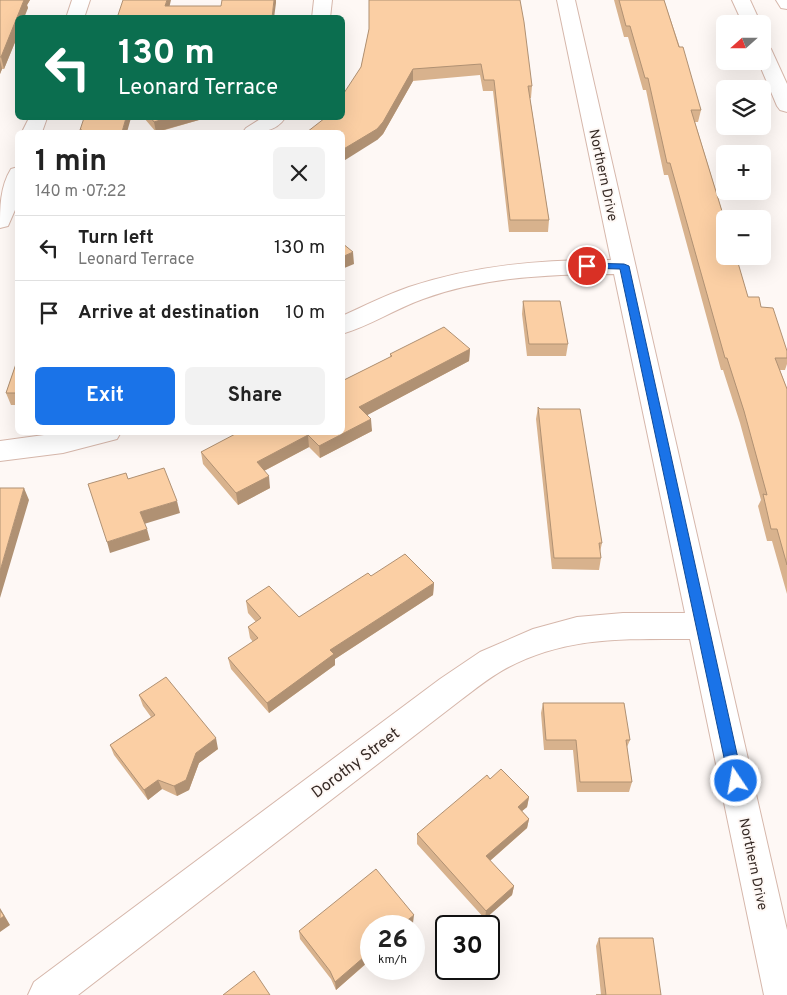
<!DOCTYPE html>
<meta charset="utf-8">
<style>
:root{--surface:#fff;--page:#f2f2f2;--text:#222;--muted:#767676;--line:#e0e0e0;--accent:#1a73e8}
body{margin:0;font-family:Overpass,sans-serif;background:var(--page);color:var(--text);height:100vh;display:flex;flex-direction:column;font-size:19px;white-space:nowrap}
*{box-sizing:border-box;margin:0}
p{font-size:16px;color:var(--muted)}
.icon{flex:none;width:28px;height:28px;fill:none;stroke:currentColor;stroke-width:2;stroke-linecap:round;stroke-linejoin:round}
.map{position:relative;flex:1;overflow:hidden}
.drawer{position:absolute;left:15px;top:130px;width:330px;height:305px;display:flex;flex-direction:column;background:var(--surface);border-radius:8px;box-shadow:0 5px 20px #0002}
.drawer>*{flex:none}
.hud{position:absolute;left:15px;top:15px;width:330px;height:105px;border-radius:8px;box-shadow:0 5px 20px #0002;background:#0b6e4f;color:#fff;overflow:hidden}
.needle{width:32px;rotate:249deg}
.controls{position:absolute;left:716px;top:15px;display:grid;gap:10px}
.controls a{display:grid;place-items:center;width:55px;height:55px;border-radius:8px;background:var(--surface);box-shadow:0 5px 20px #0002;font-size:25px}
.speed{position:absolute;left:360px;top:915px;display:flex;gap:10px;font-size:25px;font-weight:700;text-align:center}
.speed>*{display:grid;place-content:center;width:65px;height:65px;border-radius:50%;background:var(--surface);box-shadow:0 5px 20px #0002;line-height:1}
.speed small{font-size:12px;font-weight:400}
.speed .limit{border:2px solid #111;border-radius:8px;background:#fff;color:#111}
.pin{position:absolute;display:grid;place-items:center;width:42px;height:42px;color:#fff;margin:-21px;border:2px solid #fff;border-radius:50%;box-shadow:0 1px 5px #0007}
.me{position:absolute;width:55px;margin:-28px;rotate:348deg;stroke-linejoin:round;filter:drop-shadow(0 0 4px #0008)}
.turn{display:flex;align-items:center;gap:18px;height:105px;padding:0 20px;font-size:22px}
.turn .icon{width:65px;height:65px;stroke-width:2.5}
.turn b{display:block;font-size:35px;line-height:42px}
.round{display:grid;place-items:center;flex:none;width:52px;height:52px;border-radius:8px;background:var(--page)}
.head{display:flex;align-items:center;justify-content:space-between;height:85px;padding:0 20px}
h1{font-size:30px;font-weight:700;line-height:38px}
.action{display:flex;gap:10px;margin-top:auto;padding:10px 20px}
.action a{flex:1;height:58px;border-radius:8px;background:var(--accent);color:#fff;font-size:20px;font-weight:700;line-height:58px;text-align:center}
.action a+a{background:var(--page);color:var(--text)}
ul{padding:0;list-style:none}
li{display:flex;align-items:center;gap:15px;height:65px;padding:0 20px;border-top:1px solid var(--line)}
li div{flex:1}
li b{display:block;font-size:19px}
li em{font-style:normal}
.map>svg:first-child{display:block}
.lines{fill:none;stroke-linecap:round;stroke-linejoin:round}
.minor-casing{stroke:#d6b7ab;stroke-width:2}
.highway-casing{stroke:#d6b7ab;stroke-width:2}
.minor{fill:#fff;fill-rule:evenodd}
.highway{fill:#fff;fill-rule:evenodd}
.wall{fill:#d8b28d}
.shaded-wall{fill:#b09173}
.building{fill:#fbcfa4;stroke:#b09173}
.route{fill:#1a73e8;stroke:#114b97}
.labels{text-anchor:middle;stroke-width:4;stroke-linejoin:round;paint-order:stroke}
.street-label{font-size:14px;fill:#372b26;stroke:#fef8f5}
.near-street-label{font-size:16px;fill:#372b26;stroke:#fef8f5}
</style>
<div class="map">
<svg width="787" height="995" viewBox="0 0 787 995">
<rect width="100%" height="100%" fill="#fef8f5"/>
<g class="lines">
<g class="minor-casing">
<path id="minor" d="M72 0H90L84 18H66Z
M314 0H332L330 18H312Z
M557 0H575L787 930V995H764L690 639C622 639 565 636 503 670 489 678 475 689 462 699L78 995H28L34 982 440 679 480 652 533 629 577 617 623 613H685L614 274C550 274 484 277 423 299 395 309 370 326 342 334V316C364 306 386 295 409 287 475 265 542 259 611 260Z
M29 118H47L42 132H22Z
M262 118H285C275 133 259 132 243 132L246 128Z
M18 167V203L8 226 0 228C0 207 0 187 11 169Z
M66 432H121L117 439 63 453 0 461V441Z"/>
</g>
<g class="highway-casing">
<path id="highway" d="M732 0H750L761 24H743Z
M776 0H787V9L781 8Z
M762 44 768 45 771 49 787 84V112L780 110 777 106 758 61H762Z"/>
</g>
<use href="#minor" class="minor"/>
<use href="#highway" class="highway"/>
</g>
<path class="wall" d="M0 0H30L27 5 28 8 18 18V35L4 69H2L0 74Z
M369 0 532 86 531 98H530L549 220 548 232H509L493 91H483L480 75 413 81 383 134 377 140 342 118 361 67 369 29Z
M614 0H664L701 110 698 122H695L748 297 761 307 787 351V364L785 370H780L787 389V594L772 541H767L758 506 761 500 740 423 723 370H721L668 175H664L646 90H643L628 37H624Z
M144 118H206L158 132H156Z
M523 301 568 344 566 356H527L522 314Z
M470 349 469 361 367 415 372 431 320 458 309 447 264 471 270 488 238 505 203 464 201 452 390 357V354Z
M18 358V405H11L6 393Z
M538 407 602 543 600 552 601 558 599 570 552 569 536 419Z
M371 576 434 583 433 595 335 659V665L269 713 231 669 228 658 253 642 250 638 248 627 256 622 248 613 246 601 299 617Z
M139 695 218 749 199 763 189 790 177 796 162 789 148 800 114 755 110 745 151 717 143 706Z
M543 703 630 740 627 747 632 782 629 792H577L573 750H544L541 713Z
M490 779 529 797 527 807 522 811 529 819 527 828 490 861 514 886 512 895 485 919 417 844V834Z
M413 923 336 990 331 979 300 939 299 931Z
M599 938 661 995H601L596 946Z"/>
<path class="shaded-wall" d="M24 0H30L27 5 28 8 24 18H18V35L4 69 1 57Z
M167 0H171L167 17 165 6Z
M274 0H276V3L274 18H272Z
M0 60 2 69 0 74Z
M413 69V81L383 134 377 140 342 162V150Z
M126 118H131L127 132H122Z
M167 118H206L156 132 154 122Z
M353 252 354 264 342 269V257Z
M470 349 469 361 360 419 359 407Z
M371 419 372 431 320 458 319 446Z
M308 435 309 447 258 474 257 462Z
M269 476 270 488 238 505 236 493Z
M24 488 29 500 0 598V571Z
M177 501 180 513 144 524 140 512Z
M147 529 150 540 110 553 107 542Z
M434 583 433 595 335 659V665L269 713 267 703 330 650Z
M216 738 218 749 199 763 189 790 177 796 174 786 196 753Z
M158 780 162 789 148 800 144 790Z
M529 797 527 807 516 816 518 807Z
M529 819 527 828 484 866 486 856Z
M514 886 512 895 485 919 486 911Z
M0 908 10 925 0 932Z
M414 915 413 923 410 926H400Z
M371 951V959L336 990 335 982Z"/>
<path class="building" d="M0 0H24L1 57H0Z
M123 0H167L165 6H221L222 0H274L272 18H117Z
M369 0H520L524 22 532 86H528L549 220H510L494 80H484L481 64 413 69 383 122 377 129 342 150V132H307L325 118H342V96L361 67 369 29Z
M619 0H664L679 47H683L701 110H691L725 221V256H736L748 297H759L761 307 773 308 787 351V358H775L787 389V565L777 529H771L763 494 767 495 744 411 727 358H725L670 163H667L648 78H645L630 26H626Z
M84 118H126L122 132H81L82 130H80Z
M151 118H167L154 122Z
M342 243 353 252 342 257Z
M523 301H560L568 344H529Z
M444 327 470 349 359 407 371 419 319 446 308 435 257 462 269 476 236 493 201 452 239 432H342V381L392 356 390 354Z
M18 358V393H6Z
M538 407 540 409H580L602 543H599L601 558H554Z
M164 468 177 501 140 512 147 529 107 542 88 484 126 473 128 479Z
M0 488H24L0 571Z
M405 554 434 583 330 650 334 654 267 703 228 658 258 638 248 627 261 618 246 601 269 586 299 617 368 573 371 576Z
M166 677 216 738 196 753 186 780 174 786 158 780 144 790 110 745 155 715 139 695Z
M543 703H624L630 740H626L632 782H580L576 740H546Z
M501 769 529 797 518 807 529 819 486 856 514 886 486 911 417 834 487 775 490 779Z
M376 869 414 915 400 926H371V951L335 982 330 971 299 931Z
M0 910 4 916 0 919Z
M599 938H653L661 995H596H606Z
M254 971 270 995H223Z"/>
<path class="route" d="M587 263 624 264 629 266 743 781 741 786 736 788 731 786 729 781 620 269 583 268V264Z"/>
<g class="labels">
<g class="street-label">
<text transform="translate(604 175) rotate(78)" y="5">Northern Drive</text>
<text transform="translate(754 864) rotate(78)" y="5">Northern Drive</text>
</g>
<g class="near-street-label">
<text transform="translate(355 762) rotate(-37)" y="6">Dorothy Street</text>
</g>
</g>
</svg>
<div class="controls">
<a><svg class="needle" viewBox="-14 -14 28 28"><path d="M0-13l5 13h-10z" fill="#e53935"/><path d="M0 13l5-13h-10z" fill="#767676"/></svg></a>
<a><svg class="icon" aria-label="layers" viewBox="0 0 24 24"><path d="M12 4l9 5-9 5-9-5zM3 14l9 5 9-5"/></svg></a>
<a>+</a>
<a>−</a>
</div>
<div class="speed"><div>26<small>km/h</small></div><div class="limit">30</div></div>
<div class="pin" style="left:587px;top:266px;background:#d93025"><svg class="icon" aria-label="arrive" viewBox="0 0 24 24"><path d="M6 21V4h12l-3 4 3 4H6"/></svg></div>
<svg class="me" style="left:736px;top:781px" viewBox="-20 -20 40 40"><circle r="17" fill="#1a73e8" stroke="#fff" stroke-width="3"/><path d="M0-11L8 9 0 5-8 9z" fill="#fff"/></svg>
<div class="hud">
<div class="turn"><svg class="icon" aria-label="left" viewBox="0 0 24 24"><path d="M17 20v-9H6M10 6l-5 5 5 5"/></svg><div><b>130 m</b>Leonard Terrace</div></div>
</div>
<section class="drawer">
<div class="head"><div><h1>1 min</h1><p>140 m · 07:22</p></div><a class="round"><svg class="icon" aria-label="close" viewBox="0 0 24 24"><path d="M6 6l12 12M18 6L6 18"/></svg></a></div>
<ul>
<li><svg class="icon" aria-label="left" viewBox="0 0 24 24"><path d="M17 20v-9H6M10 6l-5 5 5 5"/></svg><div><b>Turn left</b><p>Leonard Terrace</p></div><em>130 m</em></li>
<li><svg class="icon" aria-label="arrive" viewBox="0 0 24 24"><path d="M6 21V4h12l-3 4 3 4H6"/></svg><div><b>Arrive at destination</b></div><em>10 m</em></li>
</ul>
<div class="action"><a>Exit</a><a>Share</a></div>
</section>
</div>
